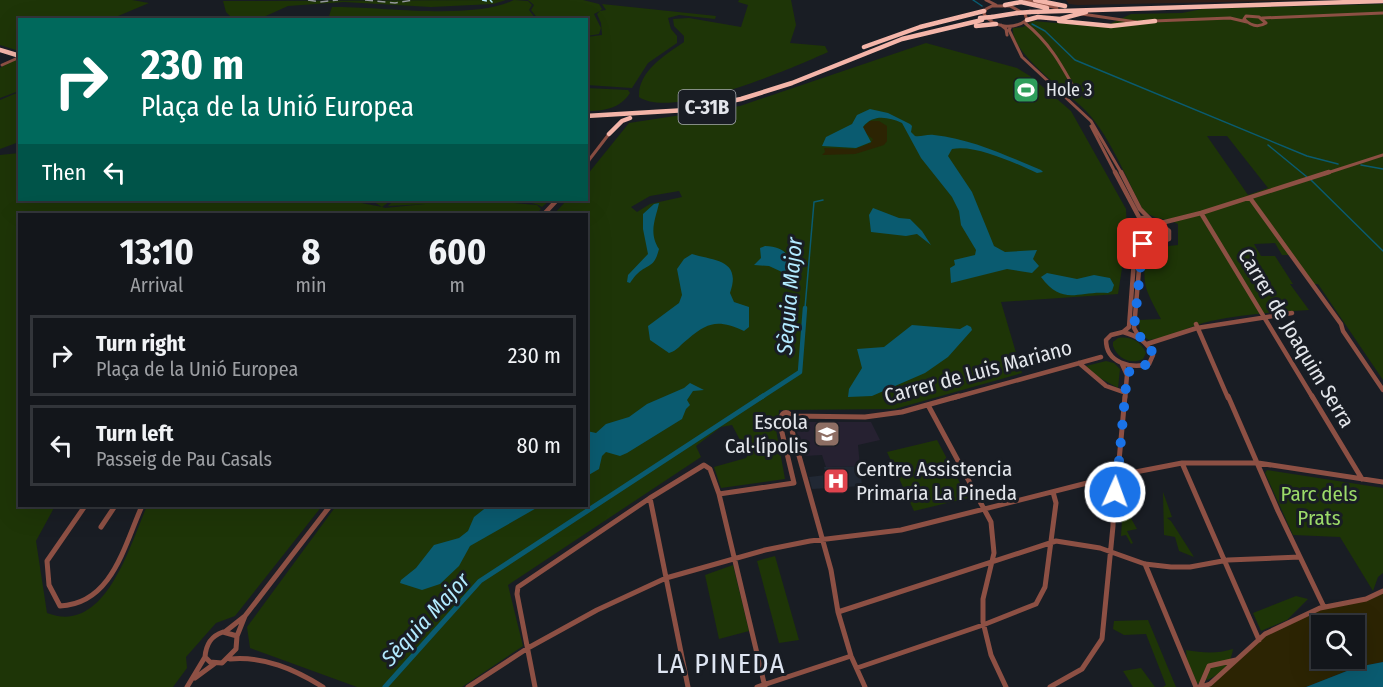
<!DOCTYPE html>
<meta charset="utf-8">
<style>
:root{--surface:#13161b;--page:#202328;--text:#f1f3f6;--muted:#9d9fa3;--line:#32353a}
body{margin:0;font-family:"Fira Sans Condensed",sans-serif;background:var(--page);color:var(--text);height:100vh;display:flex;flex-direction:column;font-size:22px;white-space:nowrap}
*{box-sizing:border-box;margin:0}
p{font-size:20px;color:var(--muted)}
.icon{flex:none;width:33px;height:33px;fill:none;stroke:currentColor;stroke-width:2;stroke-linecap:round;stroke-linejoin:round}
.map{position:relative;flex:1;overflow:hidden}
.drawer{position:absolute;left:18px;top:213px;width:570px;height:294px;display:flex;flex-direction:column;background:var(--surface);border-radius:0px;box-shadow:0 6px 24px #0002,0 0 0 2px var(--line)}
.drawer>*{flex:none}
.top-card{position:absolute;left:18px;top:18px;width:570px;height:183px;border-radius:0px;box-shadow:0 6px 24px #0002,0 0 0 2px var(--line);background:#00695c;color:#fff;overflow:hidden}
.controls{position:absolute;left:1311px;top:615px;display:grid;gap:12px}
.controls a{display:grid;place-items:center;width:54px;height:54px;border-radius:0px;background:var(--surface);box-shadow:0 6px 24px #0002,0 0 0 2px var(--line);font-size:30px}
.pin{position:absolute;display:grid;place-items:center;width:51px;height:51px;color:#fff;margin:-26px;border-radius:12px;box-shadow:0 3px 9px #0006}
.me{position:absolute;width:66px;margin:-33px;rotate:2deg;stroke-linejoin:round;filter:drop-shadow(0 0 4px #0008)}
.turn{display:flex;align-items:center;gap:21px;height:126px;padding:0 24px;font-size:27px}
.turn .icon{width:78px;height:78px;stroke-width:2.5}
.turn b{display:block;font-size:42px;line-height:51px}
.then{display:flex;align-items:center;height:57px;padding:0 24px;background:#0003;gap:12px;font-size:22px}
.eta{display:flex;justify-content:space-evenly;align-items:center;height:102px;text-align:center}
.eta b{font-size:36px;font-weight:700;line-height:42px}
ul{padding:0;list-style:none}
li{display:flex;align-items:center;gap:18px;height:81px;margin:0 12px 9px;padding:0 12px;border:3px solid var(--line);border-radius:0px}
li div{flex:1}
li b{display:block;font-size:22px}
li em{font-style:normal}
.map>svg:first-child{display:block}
.built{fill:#212834}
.industrial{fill:#311f18}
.education{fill:#262131}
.green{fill:#1e3507;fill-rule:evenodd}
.sand{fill:#2c2403;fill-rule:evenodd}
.water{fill:#0a5b70}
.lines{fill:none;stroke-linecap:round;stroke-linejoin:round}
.stream{stroke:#0a5b70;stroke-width:1.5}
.canal-far1{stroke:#0a5b70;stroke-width:4.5}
.canal{stroke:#0a5b70;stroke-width:5}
.ferry{stroke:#b2eaff;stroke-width:1.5;stroke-dasharray:5 4.5;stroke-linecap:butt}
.minor-far2{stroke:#8d5044;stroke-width:3}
.minor-far1{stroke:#8d5044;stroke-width:4.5}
.minor{stroke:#8d5044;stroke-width:5}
.highway{stroke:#f4b5a9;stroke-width:4.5}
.rail{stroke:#95989e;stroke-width:1.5;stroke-dasharray:8 4.5;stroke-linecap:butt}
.highway-bridge{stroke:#f4b5a9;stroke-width:4.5}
.route{stroke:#1a73e8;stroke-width:10;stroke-dasharray:0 18}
.labels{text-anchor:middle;stroke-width:6;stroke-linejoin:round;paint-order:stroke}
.far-poi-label{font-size:18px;fill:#e3e6eb;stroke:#191d24;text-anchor:start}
.shield{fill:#191d24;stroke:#a6aaaf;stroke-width:1.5}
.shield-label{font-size:20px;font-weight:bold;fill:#e3e6eb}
.street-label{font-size:21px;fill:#e3e6eb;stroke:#191d24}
.poi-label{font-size:21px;fill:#e3e6eb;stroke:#191d24;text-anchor:end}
.park-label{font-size:21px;fill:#9cdb69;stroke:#191d24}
.water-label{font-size:22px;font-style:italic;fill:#b2eaff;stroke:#191d24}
.near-quarter-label{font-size:28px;letter-spacing:1.5px;fill:#dee5f2;stroke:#191d24}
</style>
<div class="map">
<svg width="1383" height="687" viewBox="0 0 1383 687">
<rect width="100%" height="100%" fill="#191d24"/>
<path class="built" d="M860 466 862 486 812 489 809 477 826 475 824 467Z"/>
<path class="industrial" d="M1066 0H1315L1078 5 1069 4Z"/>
<path class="education" d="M794 422H871L880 440 858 445 860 466 826 467 822 455 804 456Z"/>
<path class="green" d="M0 0H132L149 3 111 19 20 20 19 51 0 45Z
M506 0 493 4 431 7 344 2 288 6 257 20 232 18 226 12 223 1Z
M514 0 528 1 532 5 529 10 536 19H328L332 7C380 6 472 21 514 0Z
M528 0H583L599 4 602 9 600 11 606 10 602 4 716 16 715 19 679 15 668 18 671 29 677 36V43L648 63 632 88 587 85V37L602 35 601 23 597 14 600 11 594 14 601 28 599 34 587 36 586 20 538 19 531 10 534 5Z
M739 0H791L796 25 790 43 825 46 828 52C793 68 672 120 639 97 638 71 665 55 684 42V36L674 26 673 19 689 18 741 27 748 5 738 2Z
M1383 4V380L1318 284H1314L1289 255H1282L1275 243 1254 244 1261 256H1275L1293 284H1290L1309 310C1276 312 1244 314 1211 321 1190 325 1171 338 1149 340L1140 334 1139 320 1161 319C1145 288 1142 287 1146 251L1150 248 1178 245V224C1164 217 1156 221 1143 210 1126 178 1108 131 1082 107 1065 91 1010 52 1013 28L1023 27 1033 21 1103 27 1131 14 1182 13 1202 9ZM1207 136H1227L1268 188 1248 195Z
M926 43 1017 68 1030 76 1071 111 1126 209 1127 236 1118 294 1001 302 1022 373 895 409 779 410 778 423 775 424 785 479 721 488 714 467 746 458 748 455 732 425 721 427 696 446 701 457 508 585 523 646 462 687H357L250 648 247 627 336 506H586V214H554L567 200H586L587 175 629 123 740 106ZM679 191 682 197 650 204 637 212 631 207 650 196Z
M19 59V91L0 98V68L9 62Z
M586 88 628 90 630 93C620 109 603 111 587 111Z
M19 92V142L0 149V100Z
M19 153 20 200H346L382 207 371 200 390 201 382 207 385 208 425 204 388 206 394 200H550L542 207C531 200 515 202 502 202L537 205 541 209 536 214H20V506H55L36 541 47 613C106 636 130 544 147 506H322L235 616 216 623 186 657 187 668 173 687H0V155Z
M1118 338C1130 336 1141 341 1146 353L1143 359C1131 365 1118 359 1113 346V342Z
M1106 361 1114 363 1120 369 1118 388 1098 377 1086 366Z
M937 440 968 498 914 511 887 452Z
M1267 470 1383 488V573L1378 577 1373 591 1340 537 1293 535 1265 473Z
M1132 487 1137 495 1130 497 1138 512 1128 513 1137 529 1127 531 1133 543 1131 544 1126 535 1121 536 1124 488Z
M1163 492 1172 517 1167 518 1171 521 1194 557 1179 551 1175 537 1164 535Z
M775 556 799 640 779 643 757 561Z
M733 565 749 631 719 639 705 575Z
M1296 596 1308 599 1287 620 1261 631 1253 613Z
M1148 620 1176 687H1163L1166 685 1146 634 1124 635 1113 629 1114 621Z
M1233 649C1230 670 1215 678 1196 684L1187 664 1186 650C1203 653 1217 654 1233 649Z
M1141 668 1155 687H1133L1123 671Z"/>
<path class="sand" d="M879 121 887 126V141L884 145 855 154 822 155 825 152 824 148 855 149 871 143 873 139 864 132 863 127 870 121Z
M1383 591V662L1357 667 1306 687H1201L1210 684 1260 638 1320 608 1366 599ZM1322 626H1354V658H1322Z"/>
<path class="water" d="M870 109 888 113 910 124 912 126 911 132 915 136C921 137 927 134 934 135 972 139 1007 156 1041 170L1043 172 1037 173C1015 163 975 144 952 149L948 156 972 192 994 246 1005 252 1037 250 1033 259 1039 266 1032 273 1007 269 951 283 950 268 955 265 954 260 975 255 976 250 961 225 959 211 952 197 921 158 902 123C888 117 873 114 863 127L871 142 856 148 822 146 826 137 852 124 857 115Z
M659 203C656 218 648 232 659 249 654 269 648 263 636 275 634 277 632 280 630 283L627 282 628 275 648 254 643 229V214L654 204Z
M873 208 899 218 910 219 922 231 931 245 917 234 906 236 871 232 869 215Z
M765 246C778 247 785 249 791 261L789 269 782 272 769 266 754 265 761 258 760 248Z
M692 254C714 261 742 259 730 293L734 302 749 307V327L744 331C719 320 709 321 688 339 681 344 677 351 669 353L650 340 648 326 679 303 682 295 677 269 684 259Z
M1047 273 1077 279 1094 275 1110 278 1114 285 1112 291 1108 293C1079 290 1063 307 1041 277Z
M912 325 960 329 967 325 971 327 972 330 948 357 925 373 872 396 848 397 849 389 862 368 857 349 884 347Z
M690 383 704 390 693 391 687 400 690 405 686 409 682 419 627 453 620 456 606 452 602 456 599 469 587 476V431L596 433 606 424 629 417 647 404 684 388Z
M488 506H540L470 546 459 566 440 584 422 590 400 583 401 580 416 568 434 545 459 538 468 531 474 517Z
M1383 662V687H1306L1357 667Z"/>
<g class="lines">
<path class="stream" d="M973 0 982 6
M1032 24 1045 31 1075 60 1307 156 1338 164
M1268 145 1307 177
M1361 165 1383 169
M1311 180 1383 251
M805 308 814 202 823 200"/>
<path class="canal-far1" d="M760 398 800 372 805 308"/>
<path class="canal" d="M385 687 480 581 763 396"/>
<path class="ferry" d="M482 0 492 2 490 0"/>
<path class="minor-far2" d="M986 0 996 5
M1025 0 1057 8
M992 6H1010L1025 14 1027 20C1013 30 994 28 984 14L986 9Z
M1082 14 1136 22
M1246 16 1259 17 1266 23C1258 28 1250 25 1244 19Z
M1262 18 1383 13
M1153 21 1230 18 1247 22
M1025 23C1051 44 1062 66 1078 95
M1001 25 1006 29 1007 35
M1011 26 1009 30 1022 57 1091 121 1122 174
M2 65 20 57
M1091 126 1116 174
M589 160 609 134
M586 162 589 160 586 170
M1324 174 1383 155"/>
<path class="minor-far1" d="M1115 172 1140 219
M1121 172 1140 209 1150 219
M1250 198 1341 324 1343 331 1383 390
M1201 213 1313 398
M544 214 557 200
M1142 218 1158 222 1169 231V239C1154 246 1136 242 1132 224Z
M1161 223 1201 213 1329 172
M1196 324 1228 398
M1123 332C1137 336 1147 341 1153 355L1149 364C1131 369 1106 363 1106 340L1111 335Z
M1123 332 1129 327 1136 234
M1139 337 1134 328 1141 246 1149 242
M1147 344 1197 328 1292 313
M1079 363 1106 386 1126 393
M1122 364 1127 375 1125 398
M953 398 1101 357"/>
<path class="minor" d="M1228 396 1278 511 1324 607
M1312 396 1362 479
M928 405 991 522 994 553 983 599V622L991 655 1006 687
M781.5 417a4.5 4.5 0 1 1 9 0a4.5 4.5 0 1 1-9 0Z
M791 416 865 417 902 412 959 396
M789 420 831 570 838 612 851 656 865 687
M1182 463 1259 640
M1125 474 1182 463H1258L1383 482
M1122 483 1114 481 1110 474 1119 461 1125 396
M1116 491 1127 478 1119 461
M719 494 794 483 780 424 783 419
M650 498 688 687
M85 506 47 561 49 585 60 606C112 604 124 546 142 506
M101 527 115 506
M1145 564 1196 687
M838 612 1056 541 1100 548 1145 564 1171 567H1190L1228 560 1300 557
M245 616 330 506
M226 631 245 616 237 636
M223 632 237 636 236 649 222 663 210 662 205 657C206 644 211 636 223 632Z
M230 659C264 656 294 669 323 687
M857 668 983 625 1036 604 1045 587 1056 503 1053 492
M195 678 214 664
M187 687 205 657
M468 687 528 648 597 610 666 578 765 550 810 541 901 530 1099 480H1114
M535 687 517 594 518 587 650 498 704 465 710 469 719 494 765 687
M757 687 851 656
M1050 687 1082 669 1102 639 1113 526 1114 481
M1200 687 1209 666 1236 660
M1201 687 1210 684 1265 634 1320 608 1366 599 1383 591"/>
<path class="highway" d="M1035 0 1065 6
M1005 5 1021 2 1047 8
M1030 12 1383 1
M992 17 1017 13
M1027 20 1038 17 1060 19 1086 12
M1059 21 1111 26 1155 21
M976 26 996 24
M864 47 920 27 984 11
M0 50 20 56
M586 116 687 110 741 99 792 83 902 39 982 20
M609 134 622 121 630 118"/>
<path class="rail" d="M308 0 320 2 338 0
M365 0 395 3 414 0"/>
<path class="highway-bridge" d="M1017 13 1030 12
M980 18 992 17"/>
</g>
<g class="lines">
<path class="route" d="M1115 492 1114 481 1110 472 1115 469 1119 461 1127 375 1131 369 1149 364 1153 355C1150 343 1139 339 1134 328L1143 244"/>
</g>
<defs>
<g id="stadium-square" transform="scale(1.35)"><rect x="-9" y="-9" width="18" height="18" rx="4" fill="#2e9e5b" stroke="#191d24"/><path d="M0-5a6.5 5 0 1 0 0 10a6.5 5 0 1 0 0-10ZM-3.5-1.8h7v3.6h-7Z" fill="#fff"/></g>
<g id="school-square" transform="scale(1.35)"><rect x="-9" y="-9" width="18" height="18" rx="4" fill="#8d6e63" stroke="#191d24"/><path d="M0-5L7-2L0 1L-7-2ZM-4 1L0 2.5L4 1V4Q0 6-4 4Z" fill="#fff"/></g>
<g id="hospital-square" transform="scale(1.35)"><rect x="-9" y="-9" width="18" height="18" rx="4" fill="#e0444e" stroke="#191d24"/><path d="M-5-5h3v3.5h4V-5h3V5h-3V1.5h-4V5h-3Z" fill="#fff"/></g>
</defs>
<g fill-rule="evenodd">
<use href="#stadium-square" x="1026" y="90"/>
<use href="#school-square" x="827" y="434"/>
<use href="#hospital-square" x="836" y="481"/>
</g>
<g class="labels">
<g class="far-poi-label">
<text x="1046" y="96">Hole 3</text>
</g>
<rect class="shield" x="678.5" y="90" width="57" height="34" rx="4.5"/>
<g class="shield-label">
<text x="707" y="114">C-31B</text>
</g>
<g class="street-label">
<text transform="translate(1296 338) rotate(59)" y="7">Carrer de Joaquim Serra</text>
<text transform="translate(978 372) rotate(-15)" y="7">Carrer de Luis Mariano</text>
</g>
<g class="poi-label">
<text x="808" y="429">Escola<tspan x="808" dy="24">Cal·lípolis</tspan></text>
<text x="856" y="476" text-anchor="start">Centre Assistencia<tspan x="856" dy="24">Primaria La Pineda</tspan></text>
</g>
<g class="park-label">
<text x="1319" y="501">Parc dels<tspan x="1319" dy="24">Prats</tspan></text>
</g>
<g class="water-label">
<text transform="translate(789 296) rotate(-85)" y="8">Sèquia Major</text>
<text transform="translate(425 619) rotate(-47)" y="8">Sèquia Major</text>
</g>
<g class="near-quarter-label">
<text x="721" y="673">LA PINEDA</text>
</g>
</g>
</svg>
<div class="controls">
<a><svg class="icon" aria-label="search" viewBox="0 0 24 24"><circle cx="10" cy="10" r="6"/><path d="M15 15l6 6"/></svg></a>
</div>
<div class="pin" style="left:1143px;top:244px;background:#d93025"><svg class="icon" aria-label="arrive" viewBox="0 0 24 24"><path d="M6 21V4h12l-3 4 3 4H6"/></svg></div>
<svg class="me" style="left:1115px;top:492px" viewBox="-20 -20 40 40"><circle r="17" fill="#1a73e8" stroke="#fff" stroke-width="3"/><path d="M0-11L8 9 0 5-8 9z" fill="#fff"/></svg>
<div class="top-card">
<div class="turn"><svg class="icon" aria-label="right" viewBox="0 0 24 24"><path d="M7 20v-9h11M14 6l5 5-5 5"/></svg><div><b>230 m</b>Plaça de la Unió Europea</div></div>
<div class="then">Then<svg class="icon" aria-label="left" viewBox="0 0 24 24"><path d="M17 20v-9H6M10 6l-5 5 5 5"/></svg></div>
</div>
<section class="drawer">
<div class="eta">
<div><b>13:10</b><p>Arrival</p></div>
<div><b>8</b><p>min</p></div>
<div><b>600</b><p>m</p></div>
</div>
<ul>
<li><svg class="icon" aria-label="right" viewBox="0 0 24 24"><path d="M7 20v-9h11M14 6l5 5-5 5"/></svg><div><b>Turn right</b><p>Plaça de la Unió Europea</p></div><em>230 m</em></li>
<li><svg class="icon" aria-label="left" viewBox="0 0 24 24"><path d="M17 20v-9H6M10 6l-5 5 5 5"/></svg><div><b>Turn left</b><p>Passeig de Pau Casals</p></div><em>80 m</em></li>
</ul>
</section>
</div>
